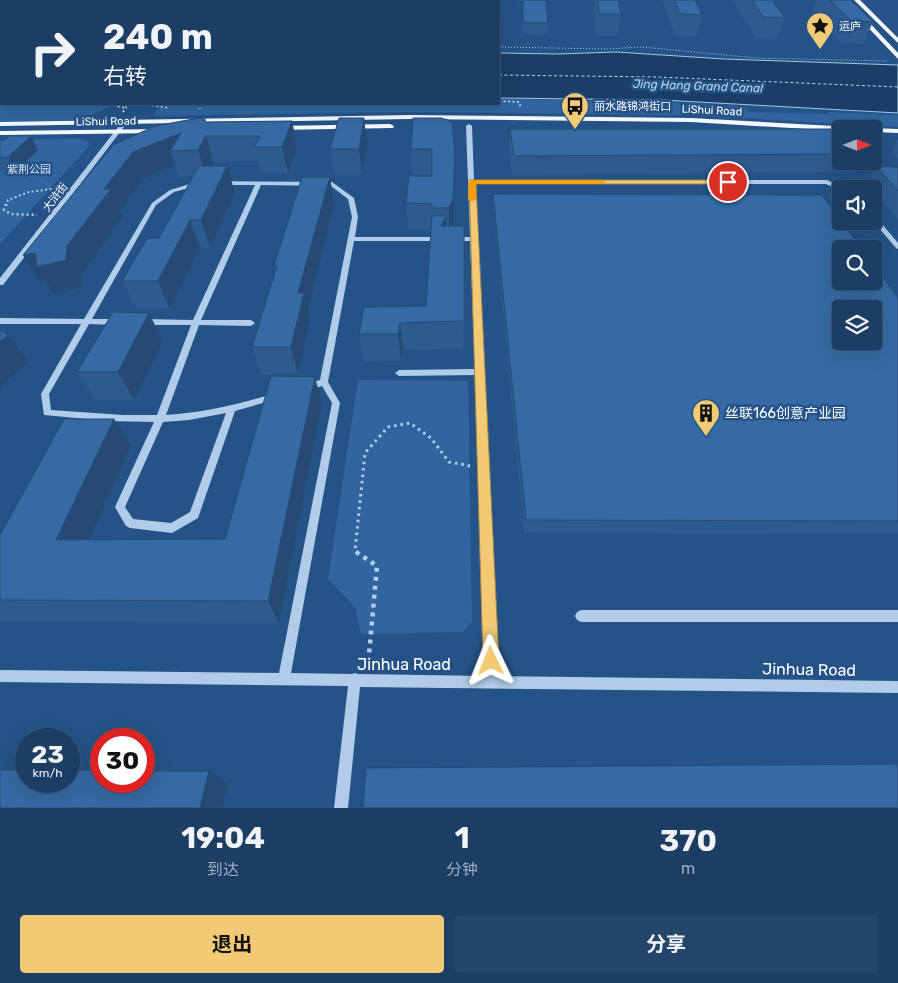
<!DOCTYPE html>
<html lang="zh">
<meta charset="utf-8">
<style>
:root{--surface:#1c3e65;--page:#25456b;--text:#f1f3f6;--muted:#a0aebf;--line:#3a5779;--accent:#f2ca75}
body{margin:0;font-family:Rubik,"Noto Sans SC",sans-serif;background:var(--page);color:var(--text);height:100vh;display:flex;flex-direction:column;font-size:19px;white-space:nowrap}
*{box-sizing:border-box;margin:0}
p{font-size:16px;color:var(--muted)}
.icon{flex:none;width:28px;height:28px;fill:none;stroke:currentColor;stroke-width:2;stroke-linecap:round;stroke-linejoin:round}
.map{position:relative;height:808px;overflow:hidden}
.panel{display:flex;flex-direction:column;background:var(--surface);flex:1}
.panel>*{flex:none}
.guide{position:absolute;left:0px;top:0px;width:500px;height:105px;box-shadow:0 5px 20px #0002,0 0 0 1px var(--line);background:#1c3e65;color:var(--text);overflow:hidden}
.needle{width:32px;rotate:90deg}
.buttons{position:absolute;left:832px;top:120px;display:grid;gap:10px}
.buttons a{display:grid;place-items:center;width:50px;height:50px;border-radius:5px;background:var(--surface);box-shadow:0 5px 20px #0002,0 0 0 1px var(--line);font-size:25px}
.speed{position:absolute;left:15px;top:728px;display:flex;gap:10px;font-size:25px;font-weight:700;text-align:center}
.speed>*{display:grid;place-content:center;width:65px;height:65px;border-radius:50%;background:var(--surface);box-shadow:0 5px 20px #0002,0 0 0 1px var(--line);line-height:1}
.speed small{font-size:12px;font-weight:400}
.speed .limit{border:8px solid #d22;background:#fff;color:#111}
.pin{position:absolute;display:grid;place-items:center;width:42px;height:42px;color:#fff;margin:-21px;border:2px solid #fff;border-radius:50%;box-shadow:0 1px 5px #0007}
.me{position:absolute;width:55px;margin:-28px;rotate:358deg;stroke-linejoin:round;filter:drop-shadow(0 0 4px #0008)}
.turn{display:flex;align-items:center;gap:18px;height:105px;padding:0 20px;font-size:22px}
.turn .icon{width:65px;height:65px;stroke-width:2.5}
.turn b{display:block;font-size:35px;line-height:42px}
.eta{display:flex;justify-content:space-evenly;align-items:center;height:85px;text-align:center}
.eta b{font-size:30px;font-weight:700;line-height:35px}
.action{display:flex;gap:10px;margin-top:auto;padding:10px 20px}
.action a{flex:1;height:58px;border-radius:5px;background:var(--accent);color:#111;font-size:20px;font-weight:700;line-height:58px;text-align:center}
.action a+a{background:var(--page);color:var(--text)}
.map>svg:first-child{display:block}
.green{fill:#30659f}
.water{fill:#1a3e67;stroke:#a5c7e9}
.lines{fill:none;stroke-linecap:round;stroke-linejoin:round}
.ferry{stroke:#bcd6f0;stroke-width:1;stroke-dasharray:3 2.5;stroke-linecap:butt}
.path-far4{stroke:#b1cce9;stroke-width:1;stroke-dasharray:1 2;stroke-linecap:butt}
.path-far3{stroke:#b1cce9;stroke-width:2;stroke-dasharray:2 2.5;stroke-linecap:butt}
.path-far2{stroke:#b1cce9;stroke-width:2.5;stroke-dasharray:2 3;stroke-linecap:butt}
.path-far1{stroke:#b1cce9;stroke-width:3;stroke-dasharray:2.5 4;stroke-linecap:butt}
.path{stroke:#b1cce9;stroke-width:4.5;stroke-dasharray:4 5;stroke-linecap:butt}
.minor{fill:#b1cce9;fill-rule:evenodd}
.major{fill:#f3f8fe;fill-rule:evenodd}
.wall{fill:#2e5b8d}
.shaded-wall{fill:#264a73}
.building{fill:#366aa4;stroke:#264a73;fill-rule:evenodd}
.route{fill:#f2ca75;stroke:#9d834c}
.slow{fill:#f59e0b}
.labels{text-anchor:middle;stroke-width:5;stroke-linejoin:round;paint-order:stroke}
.far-poi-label{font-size:11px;fill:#fff;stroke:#255387;text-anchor:start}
.far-street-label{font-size:11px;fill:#fff;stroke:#255387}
.far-park-label{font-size:11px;fill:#d5e5f7;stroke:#255387}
.far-water-label{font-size:12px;font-style:italic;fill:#bcd6f0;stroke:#255387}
.poi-label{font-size:14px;fill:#fff;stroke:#255387;text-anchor:start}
.near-street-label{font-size:16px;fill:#fff;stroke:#255387}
</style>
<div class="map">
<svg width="898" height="808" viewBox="0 0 898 808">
<rect width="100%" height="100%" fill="#255387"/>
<path class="green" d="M0 88 1 104H112L111 106 91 116 77 120 0 122Z
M499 99 661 102 744 107 749 112 828 114V112L898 115V127L688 115 408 112 154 116 159 104H499Z
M77 138 87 141 90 145 0 244V140Z
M358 380 468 381 472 622 463 632 361 634 355 607 328 579Z"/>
<path class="water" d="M616 52 724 59 898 65V113L662 100 499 98V53L558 54Z"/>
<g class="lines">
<path class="ferry" d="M499 75 656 77 898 87"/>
<path class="path-far4" d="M180 1 182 0
M191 1 197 0
M499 47 606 49 642 47 757 58 887 61"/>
<path class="path-far3" d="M499 101 519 102 521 108
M109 104 125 108
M143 104 169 108
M198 104 200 109
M269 104H285
M123 112 128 104
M6 206 8 200 29 192 59 188"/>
<path class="path-far2" d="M6 204 4 210 11 214 37 215"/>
<path class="path-far1" d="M358 553 355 551 365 453 388 427 410 423 431 438 449 462 470 466"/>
<path class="path" d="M356 552 377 566 368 666"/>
<path class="minor" d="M122 122 127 123 3 285H0V278Z
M469 124 472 126 474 180H827L845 189 840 190 826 184H474L498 676 898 681V693L360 687 348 808H334L348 686 0 682V670L279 673 332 403 322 386 235 411 198 518 172 533 130 528 126 526 115 507 154 422 108 421 44 415 41 394 81 324H0V318L84 319 152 203 170 190 200 181 332 182 354 198 358 217 355 237H470L466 126ZM200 185H255L193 320 143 319 139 322 143 325H191L157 415H123L51 410 49 394 89 324 117 325 121 322 117 319H92L156 205 174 192ZM261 185 331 186 348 199 352 217 320 380C269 395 219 412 166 415L199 325 251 326 255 323 251 320H201ZM354 241H470L475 369 399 370 395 373 399 376 475 375 486 676 358 674 355 673 352 674 291 673 340 403 328 382ZM226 413 190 512 171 523 133 519 125 507 163 422 189 420Z
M874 216 876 217 898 243V249L896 248 873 221Z
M581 610H898V622H581L577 620 575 616 577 612Z"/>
<path class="major" d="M842 0H848L898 53V59Z
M854 0H860L898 38V43Z
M410 115 691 118 852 127 856 129H841V131L691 122 410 119 0 126V122Z
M390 124 394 126 393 128 277 130 273 128 277 126Z
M871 128 898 129V133L874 132V129Z
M163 129V133H160L0 135V131Z"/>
</g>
<path class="wall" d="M522 0H546L548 23 546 35 522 34Z
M594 0H618L621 14 617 36 595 35Z
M662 0H695L702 15 696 37 675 36Z
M735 0H772L785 18 777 39 756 38 734 3Z
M816 0H851L873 22 863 44 841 43 812 10Z
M413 118 455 154 453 226 464 321 463 349 403 350 401 361 363 362 359 334 426 306 431 230H408L406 203 432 175H412L411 149Z
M292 121 297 146 288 173H261L258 161 213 162 211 166 235 193 210 248 200 247 170 309H136L122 281 159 238 193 176 179 177 175 165 144 178 120 211 123 216 82 274V287L54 295 46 282H40L23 255 206 122Z
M510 129 841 134V161H856L850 172 512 175 509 147Z
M31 136 38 150 16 171 0 172V140Z
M898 139V160L891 152Z
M367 143 362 175H334L330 149Z
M876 166 898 167V220L874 192V189H871L867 183Z
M330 177 334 204 308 310 310 321 298 374 261 375 252 347 275 272 274 266Z
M493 194 898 298V534L524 533 493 209Z
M163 341 134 400H95L77 372Z
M322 404 279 623 54 622H0V535L114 419 131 445 90 540 225 539Z"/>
<path class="shaded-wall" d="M124 0H137L136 1H123Z
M364 118 367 143 362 175 359 149Z
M292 121 297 146 288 173 282 147Z
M181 133 170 151 175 165 144 178 120 211 123 216 82 274V287L54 295 46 282H40L23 255 35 253 67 246 104 189 133 152Z
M31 136 38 150 16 171 8 157Z
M206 136 213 162 206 176 198 150Z
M455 154 453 227 449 235V208Z
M227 166 235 193 210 248 201 220Z
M330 177 334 204 308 310 310 321 298 374 291 347 298 293Z
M446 216V243L441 226Z
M190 220 200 247 170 309 158 281Z
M149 313 163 341 134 400 118 372Z
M400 323 403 350 401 361 398 334Z
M8 335 29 363 7 380 0 392V342Z
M315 377 322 404 279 623 268 601Z
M114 419 131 445 79 564 56 540Z
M209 771 228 783 222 808H200Z"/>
<path class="building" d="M29 0H88L89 1H27Z
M99 0H124L123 1H97Z
M418 0H440V1H418Z
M523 0H546L548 23H523Z
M598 0H618L621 14H599Z
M674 0H695L702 15 680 14Z
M752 0H772L785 18 763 17Z
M830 0H851L873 22 851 21Z
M204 117 206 122 292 121 282 147H254L260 136H206L198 150 170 151 181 133 133 152 104 189H111L67 246 66 260 37 267 35 253 23 255 113 145 155 126Z
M339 118H364L359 149H330Z
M413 118H441L448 120 452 124 455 154 453 200 449 208H432V204L406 203 409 176H432V149H411Z
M510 129H837L841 134V154L514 156Z
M9 136H31L8 157 0 158V140H5Z
M199 166H227L201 220H190L158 281H122L147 238H159Z
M876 166 898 167V191Z
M302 177H330L298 293H304L291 347H252L277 266H274Z
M493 194 822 195 862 249H841V281H874V265L898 298V521L526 520ZM841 309H874V341H841Z
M432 216H446L441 226H464V321L400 323 398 334H359L364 307 426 306Z
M113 312 149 313 118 372H77Z
M0 330 8 335 0 342Z
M271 376 315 377 268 601 0 600V535L64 419H114L56 540 225 539Z
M898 764V808H363L366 768Z
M0 770H26V781H69V770H101V781H144V771H209L200 808H0Z"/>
<path class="route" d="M469 180H728L732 182 728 184H476L499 661 497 667 491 669 485 667 483 661Z"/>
<path class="slow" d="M469 180H602L606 182 602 184H476V199L472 202 468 199Z"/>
<defs>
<g id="sight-pin" transform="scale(1.4375)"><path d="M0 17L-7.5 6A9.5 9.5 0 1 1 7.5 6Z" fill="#f2ca75" stroke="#255387"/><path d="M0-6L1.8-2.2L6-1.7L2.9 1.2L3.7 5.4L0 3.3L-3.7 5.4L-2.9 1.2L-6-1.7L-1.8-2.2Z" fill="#111"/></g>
<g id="bus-pin" transform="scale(1.4375)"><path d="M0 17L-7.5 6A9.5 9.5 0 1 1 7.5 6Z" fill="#f2ca75" stroke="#255387"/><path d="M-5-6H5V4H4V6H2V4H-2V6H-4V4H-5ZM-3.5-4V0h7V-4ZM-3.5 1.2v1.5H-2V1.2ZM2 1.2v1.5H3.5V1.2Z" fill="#111"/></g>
<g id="building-pin" transform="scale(1.4375)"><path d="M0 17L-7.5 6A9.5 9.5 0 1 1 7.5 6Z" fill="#f2ca75" stroke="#255387"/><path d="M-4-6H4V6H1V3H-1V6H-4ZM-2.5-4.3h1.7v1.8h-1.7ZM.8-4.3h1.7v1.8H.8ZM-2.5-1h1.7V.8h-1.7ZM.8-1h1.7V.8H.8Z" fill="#111"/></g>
</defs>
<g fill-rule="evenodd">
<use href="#sight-pin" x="820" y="26"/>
<use href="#bus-pin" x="575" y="106"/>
<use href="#building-pin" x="706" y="413"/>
</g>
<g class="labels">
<g class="far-poi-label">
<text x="839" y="30">运庐</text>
<text x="594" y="110">丽水路锦鸿街口</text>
</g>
<g class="far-street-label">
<text transform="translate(712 110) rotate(3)" y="4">LiShui Road</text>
<text transform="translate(106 121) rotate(-1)" y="4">LiShui Road</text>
<text transform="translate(55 197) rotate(-52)" y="4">大浒街</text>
</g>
<g class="far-park-label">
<text x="29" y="173">紫荆公园</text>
</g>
<g class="far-water-label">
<text transform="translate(698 86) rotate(2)" y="4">Jing Hang Grand Canal</text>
</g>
<g class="poi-label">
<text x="725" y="418">丝联166创意产业园</text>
</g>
<g class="near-street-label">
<text x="404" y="670">Jinhua Road</text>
<text transform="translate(809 669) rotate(1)" y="6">Jinhua Road</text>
</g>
</g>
</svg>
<div class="buttons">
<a><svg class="needle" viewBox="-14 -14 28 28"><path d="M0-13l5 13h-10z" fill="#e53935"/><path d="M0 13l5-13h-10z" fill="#a0aebf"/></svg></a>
<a><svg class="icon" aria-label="sound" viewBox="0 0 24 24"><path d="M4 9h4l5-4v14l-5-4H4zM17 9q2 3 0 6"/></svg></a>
<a><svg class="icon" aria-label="search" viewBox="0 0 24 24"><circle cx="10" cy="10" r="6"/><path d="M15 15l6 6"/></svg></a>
<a><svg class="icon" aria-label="layers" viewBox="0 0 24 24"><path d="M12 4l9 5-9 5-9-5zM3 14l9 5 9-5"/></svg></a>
</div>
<div class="speed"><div>23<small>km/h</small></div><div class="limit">30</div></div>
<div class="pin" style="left:728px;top:182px;background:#d93025"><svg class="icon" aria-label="arrive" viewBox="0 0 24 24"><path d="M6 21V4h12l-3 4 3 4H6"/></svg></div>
<svg class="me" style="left:491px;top:661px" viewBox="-20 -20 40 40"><path d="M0-17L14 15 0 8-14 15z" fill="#f2ca75" stroke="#fff" stroke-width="4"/></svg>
<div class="guide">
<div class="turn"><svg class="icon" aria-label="right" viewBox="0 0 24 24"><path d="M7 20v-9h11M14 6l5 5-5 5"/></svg><div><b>240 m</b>右转</div></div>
</div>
</div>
<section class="panel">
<div class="eta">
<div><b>19:04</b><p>到达</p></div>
<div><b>1</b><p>分钟</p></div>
<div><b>370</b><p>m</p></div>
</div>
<div class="action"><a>退出</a><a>分享</a></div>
</section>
